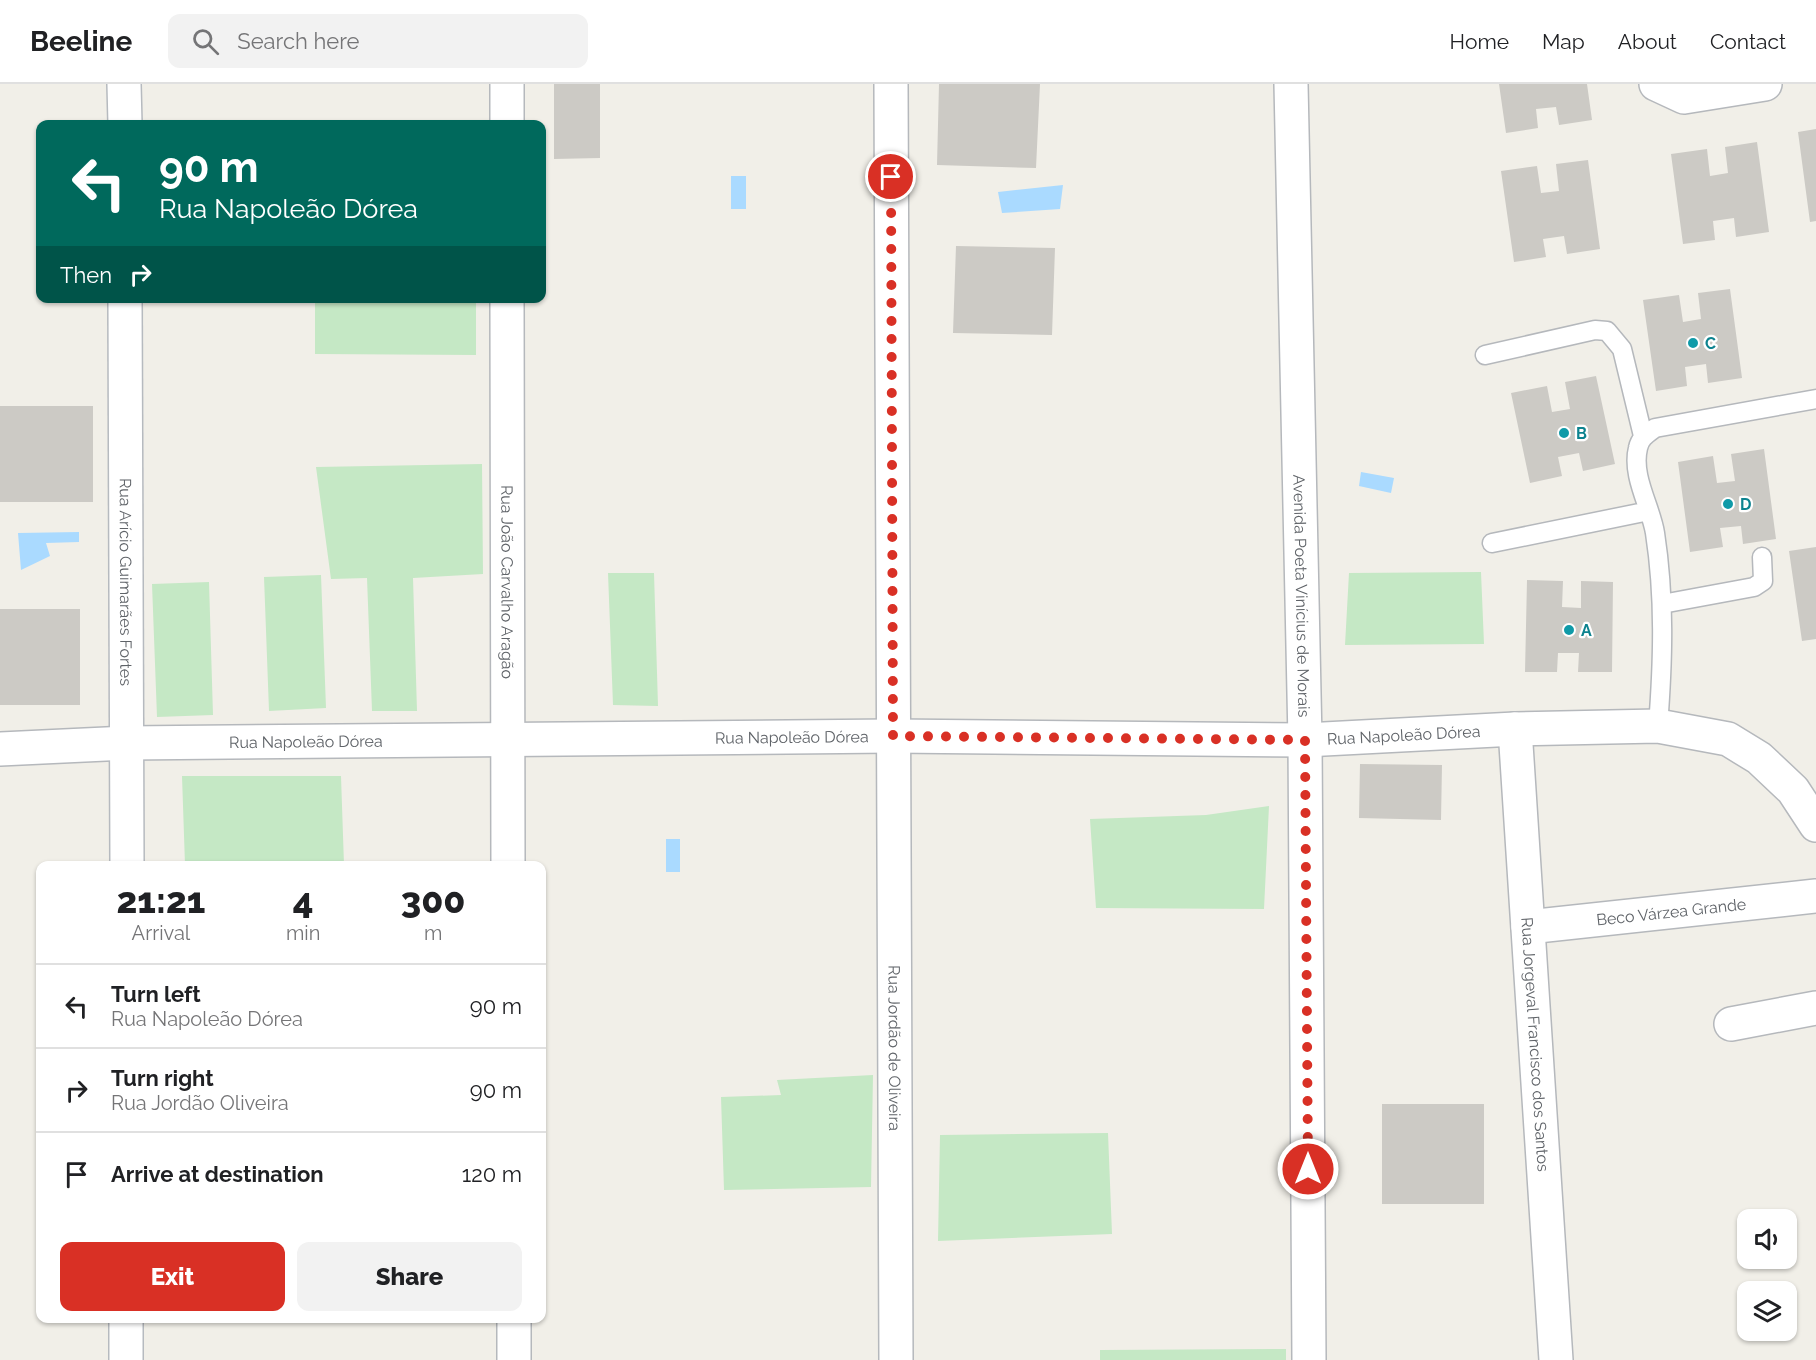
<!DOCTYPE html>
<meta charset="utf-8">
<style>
:root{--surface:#fff;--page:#f2f2f2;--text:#202124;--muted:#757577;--line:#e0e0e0;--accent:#d93025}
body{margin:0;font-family:Raleway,sans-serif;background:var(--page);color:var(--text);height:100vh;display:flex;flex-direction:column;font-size:22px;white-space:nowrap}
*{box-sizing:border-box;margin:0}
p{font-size:20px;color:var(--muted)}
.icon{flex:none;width:33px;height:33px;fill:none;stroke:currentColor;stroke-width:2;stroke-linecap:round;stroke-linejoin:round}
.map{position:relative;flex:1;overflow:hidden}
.drawer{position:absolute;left:36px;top:777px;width:510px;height:462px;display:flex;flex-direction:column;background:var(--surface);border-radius:12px;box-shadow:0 2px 4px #0004}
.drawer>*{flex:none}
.guide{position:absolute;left:36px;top:36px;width:510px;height:183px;border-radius:12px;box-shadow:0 2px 4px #0004;background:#00695c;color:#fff;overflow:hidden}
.tools{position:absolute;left:1737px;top:1125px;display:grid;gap:12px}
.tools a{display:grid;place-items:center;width:60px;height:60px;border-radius:12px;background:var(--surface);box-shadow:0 2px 4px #0004;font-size:30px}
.pin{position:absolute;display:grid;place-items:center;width:51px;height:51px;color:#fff;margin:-26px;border:3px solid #fff;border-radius:50%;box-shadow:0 2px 6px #0007}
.me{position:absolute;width:66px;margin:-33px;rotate:0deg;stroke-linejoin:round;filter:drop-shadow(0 0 4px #0008)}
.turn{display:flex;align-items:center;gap:21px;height:126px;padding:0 24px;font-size:27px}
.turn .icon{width:78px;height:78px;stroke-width:2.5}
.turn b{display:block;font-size:42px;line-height:51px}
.then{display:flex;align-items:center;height:57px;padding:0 24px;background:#0003;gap:12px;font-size:22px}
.eta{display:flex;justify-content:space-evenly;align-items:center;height:102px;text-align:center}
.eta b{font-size:36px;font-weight:800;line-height:42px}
.primary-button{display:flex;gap:12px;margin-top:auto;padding:12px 24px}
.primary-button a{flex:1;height:69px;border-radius:12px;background:var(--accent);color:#fff;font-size:24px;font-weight:800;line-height:69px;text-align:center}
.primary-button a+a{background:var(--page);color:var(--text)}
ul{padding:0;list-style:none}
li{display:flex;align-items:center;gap:18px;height:84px;padding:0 24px;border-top:2px solid var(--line)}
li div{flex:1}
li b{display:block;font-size:22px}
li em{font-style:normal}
header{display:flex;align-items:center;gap:36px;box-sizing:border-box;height:84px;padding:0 30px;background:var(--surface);border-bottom:2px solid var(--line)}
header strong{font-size:28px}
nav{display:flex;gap:33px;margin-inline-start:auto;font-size:21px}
.search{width:420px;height:54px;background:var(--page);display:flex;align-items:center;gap:15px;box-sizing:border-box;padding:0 21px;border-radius:12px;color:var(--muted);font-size:22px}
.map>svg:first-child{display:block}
.green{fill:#c5e8c5}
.water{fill:#aadaff}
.building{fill:#cccac5}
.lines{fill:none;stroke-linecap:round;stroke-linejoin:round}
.lane-casing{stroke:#b5b8bc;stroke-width:21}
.street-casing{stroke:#b5b8bc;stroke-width:36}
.secondary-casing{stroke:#b6babf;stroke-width:36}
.lane{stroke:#fff;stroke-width:18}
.street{stroke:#fff;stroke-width:33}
.secondary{stroke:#fff;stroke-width:33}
.route{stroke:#d93025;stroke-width:10;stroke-dasharray:0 18}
.culture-dot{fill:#0f9aa8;stroke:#fff;stroke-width:2}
.labels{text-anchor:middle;stroke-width:4.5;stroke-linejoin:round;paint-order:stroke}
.culture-label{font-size:16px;font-weight:bold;fill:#0d838f;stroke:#fff;text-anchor:start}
.street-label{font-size:16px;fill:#5f6368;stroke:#fff}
</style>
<header>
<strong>Beeline</strong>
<div class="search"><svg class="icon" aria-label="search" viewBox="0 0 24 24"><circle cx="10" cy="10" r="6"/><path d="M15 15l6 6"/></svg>Search here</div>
<nav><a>Home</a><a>Map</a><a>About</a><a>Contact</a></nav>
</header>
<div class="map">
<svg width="1816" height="1276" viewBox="0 0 1816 1276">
<rect width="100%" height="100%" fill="#f1efe8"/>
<path class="green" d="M315 215H476V271L315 270Z
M482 380 483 490 413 494 417 627H372L367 494 331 495 316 383Z
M1481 488 1484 560 1345 561 1349 489Z
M608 489H654L658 622 613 621Z
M321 491 326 624 269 627 264 493Z
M209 498 213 631 157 633 152 500Z
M182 692H341L344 781H185Z
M1269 722 1264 825 1096 824 1090 735 1206 731Z
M873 991 871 1103 724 1106 721 1013 781 1011 777 996Z
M1108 1049 1112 1150 938 1157 940 1051Z
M1286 1265V1276H1100V1266Z"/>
<path class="water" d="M731 92H746V125H731Z
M1063 101 1060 125 1002 129 998 108Z
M1361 388 1394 394 1391 409 1359 402Z
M79 448V458L46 459 50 472 21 486 18 449Z
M666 755H680V788H666Z"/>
<path class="building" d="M554 0H600V74L554 75Z
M939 0H1040L1036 84 937 81Z
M1499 0H1587L1592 36 1559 41 1556 23 1536 25 1538 44 1506 49Z
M1816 45V137L1810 138 1798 48Z
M1757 58 1769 148 1736 153 1734 134 1713 137 1715 156 1683 160 1671 70 1707 65 1710 92 1728 89 1725 63Z
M1588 76 1600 165 1567 170 1564 152 1543 155 1546 173 1514 178 1501 87 1537 82 1541 109 1559 107 1556 80Z
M956 162 1055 164 1052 251 953 249Z
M1730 205 1742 294 1708 299 1706 280 1685 283 1687 302 1656 307 1643 216 1679 211 1683 238 1701 235 1698 209Z
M1596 292 1615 380 1583 387 1579 369 1558 373 1562 392 1530 399 1511 309 1547 302 1552 328 1570 325 1565 298Z
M0 322H93V418H0Z
M1764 365 1776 455 1743 460 1741 442 1720 444 1723 463 1690 468 1678 378 1713 372 1717 399 1735 397 1731 370Z
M1816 463V555L1802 557 1789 467Z
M1527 496 1563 497 1562 523 1581 524V497L1613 498 1612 588H1578L1579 569H1558L1557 588H1525Z
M0 525H80V621H0Z
M1360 680 1442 681 1441 736 1359 734Z
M1382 1020H1484V1120H1382Z"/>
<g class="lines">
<g class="lane-casing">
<path id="lane" d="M1485 271 1595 246 1607 247 1622 265 1643 352
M1492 459 1649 427
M1662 520 1754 503 1763 497 1762 473
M1658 642C1663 577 1665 514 1655 449 1651 423 1631 392 1638 364 1640 354 1647 350 1655 344L1816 315"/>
</g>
<g class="street-casing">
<g id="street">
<path id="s1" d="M891 0 896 1276"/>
<path id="s2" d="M1291 0 1305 656 1309 1276"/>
<path d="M1656 0 1684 13 1765 0"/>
<path d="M507 40V0"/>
<path id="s3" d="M507 214 508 782"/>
<path id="s4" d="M1515 645 1556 1276"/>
<path id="s5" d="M0 665 127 659 893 652 1305 656 1515 645 1658 642 1728 655 1759 674 1793 706 1816 741"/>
<path id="s6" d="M1528 843 1816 812"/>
<path d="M1731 940 1816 924"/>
<path d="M514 1234V1276"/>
</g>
</g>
<g class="secondary-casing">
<g id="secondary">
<path d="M124 0 125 40"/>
<path id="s7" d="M125 214 127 782"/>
<path d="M126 1276V1234"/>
</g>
</g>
<use href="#lane" class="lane"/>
<use href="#street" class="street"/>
<use href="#secondary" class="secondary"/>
</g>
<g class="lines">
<path class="route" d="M891 93 893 652 1305 656 1308 1085"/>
</g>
<g class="culture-dot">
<circle cx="1693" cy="259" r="6"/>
<circle cx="1564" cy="349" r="6"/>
<circle cx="1728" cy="420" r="6"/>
<circle cx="1569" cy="546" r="6"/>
</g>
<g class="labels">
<g class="culture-label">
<text x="1705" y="265">C</text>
<text x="1576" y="355">B</text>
<text x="1740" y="426">D</text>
<text x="1581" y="552">A</text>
</g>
<g class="street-label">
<text dy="6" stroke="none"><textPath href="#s7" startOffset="284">Rua Arício Guimarães Fortes</textPath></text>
<text dy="6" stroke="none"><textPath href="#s3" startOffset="284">Rua João Carvalho Aragão</textPath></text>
<text dy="6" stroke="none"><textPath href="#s2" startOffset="512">Avenida Poeta Vinícius de Morais</textPath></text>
<text dy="6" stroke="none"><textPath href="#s5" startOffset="1404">Rua Napoleão Dórea</textPath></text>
<text dy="6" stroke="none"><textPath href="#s5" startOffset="792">Rua Napoleão Dórea</textPath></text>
<text dy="6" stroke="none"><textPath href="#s5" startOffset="306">Rua Napoleão Dórea</textPath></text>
<text dy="6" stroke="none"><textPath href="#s6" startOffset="144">Beco Várzea Grande</textPath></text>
<text dy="6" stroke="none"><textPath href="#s4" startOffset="316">Rua Jorgeval Francisco dos Santos</textPath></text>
<text dy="6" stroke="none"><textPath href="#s1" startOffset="964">Rua Jordão de Oliveira</textPath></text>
</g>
</g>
</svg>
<div class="tools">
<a><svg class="icon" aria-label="sound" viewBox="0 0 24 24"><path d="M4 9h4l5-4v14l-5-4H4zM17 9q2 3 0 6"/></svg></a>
<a><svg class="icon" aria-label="layers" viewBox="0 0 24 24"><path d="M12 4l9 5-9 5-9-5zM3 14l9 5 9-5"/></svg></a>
</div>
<div class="pin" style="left:891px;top:93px;background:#d93025"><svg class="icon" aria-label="arrive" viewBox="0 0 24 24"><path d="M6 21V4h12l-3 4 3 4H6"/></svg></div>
<svg class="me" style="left:1308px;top:1085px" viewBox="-20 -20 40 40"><circle r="17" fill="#d93025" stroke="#fff" stroke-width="3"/><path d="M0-11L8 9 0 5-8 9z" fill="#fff"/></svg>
<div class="guide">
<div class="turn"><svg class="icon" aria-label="left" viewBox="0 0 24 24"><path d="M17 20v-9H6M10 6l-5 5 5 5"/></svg><div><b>90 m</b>Rua Napoleão Dórea</div></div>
<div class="then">Then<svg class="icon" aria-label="right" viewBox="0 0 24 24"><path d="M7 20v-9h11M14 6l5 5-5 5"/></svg></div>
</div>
<section class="drawer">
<div class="eta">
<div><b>21:21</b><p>Arrival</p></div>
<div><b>4</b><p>min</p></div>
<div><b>300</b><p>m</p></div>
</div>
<ul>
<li><svg class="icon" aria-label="left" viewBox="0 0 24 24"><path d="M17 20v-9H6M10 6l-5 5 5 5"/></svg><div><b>Turn left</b><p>Rua Napoleão Dórea</p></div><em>90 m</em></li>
<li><svg class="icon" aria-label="right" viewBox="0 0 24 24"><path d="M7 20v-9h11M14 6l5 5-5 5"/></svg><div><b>Turn right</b><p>Rua Jordão Oliveira</p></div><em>90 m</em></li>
<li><svg class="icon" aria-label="arrive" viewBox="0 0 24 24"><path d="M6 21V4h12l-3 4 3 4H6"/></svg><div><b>Arrive at destination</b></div><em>120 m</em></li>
</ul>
<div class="primary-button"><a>Exit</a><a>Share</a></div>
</section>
</div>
